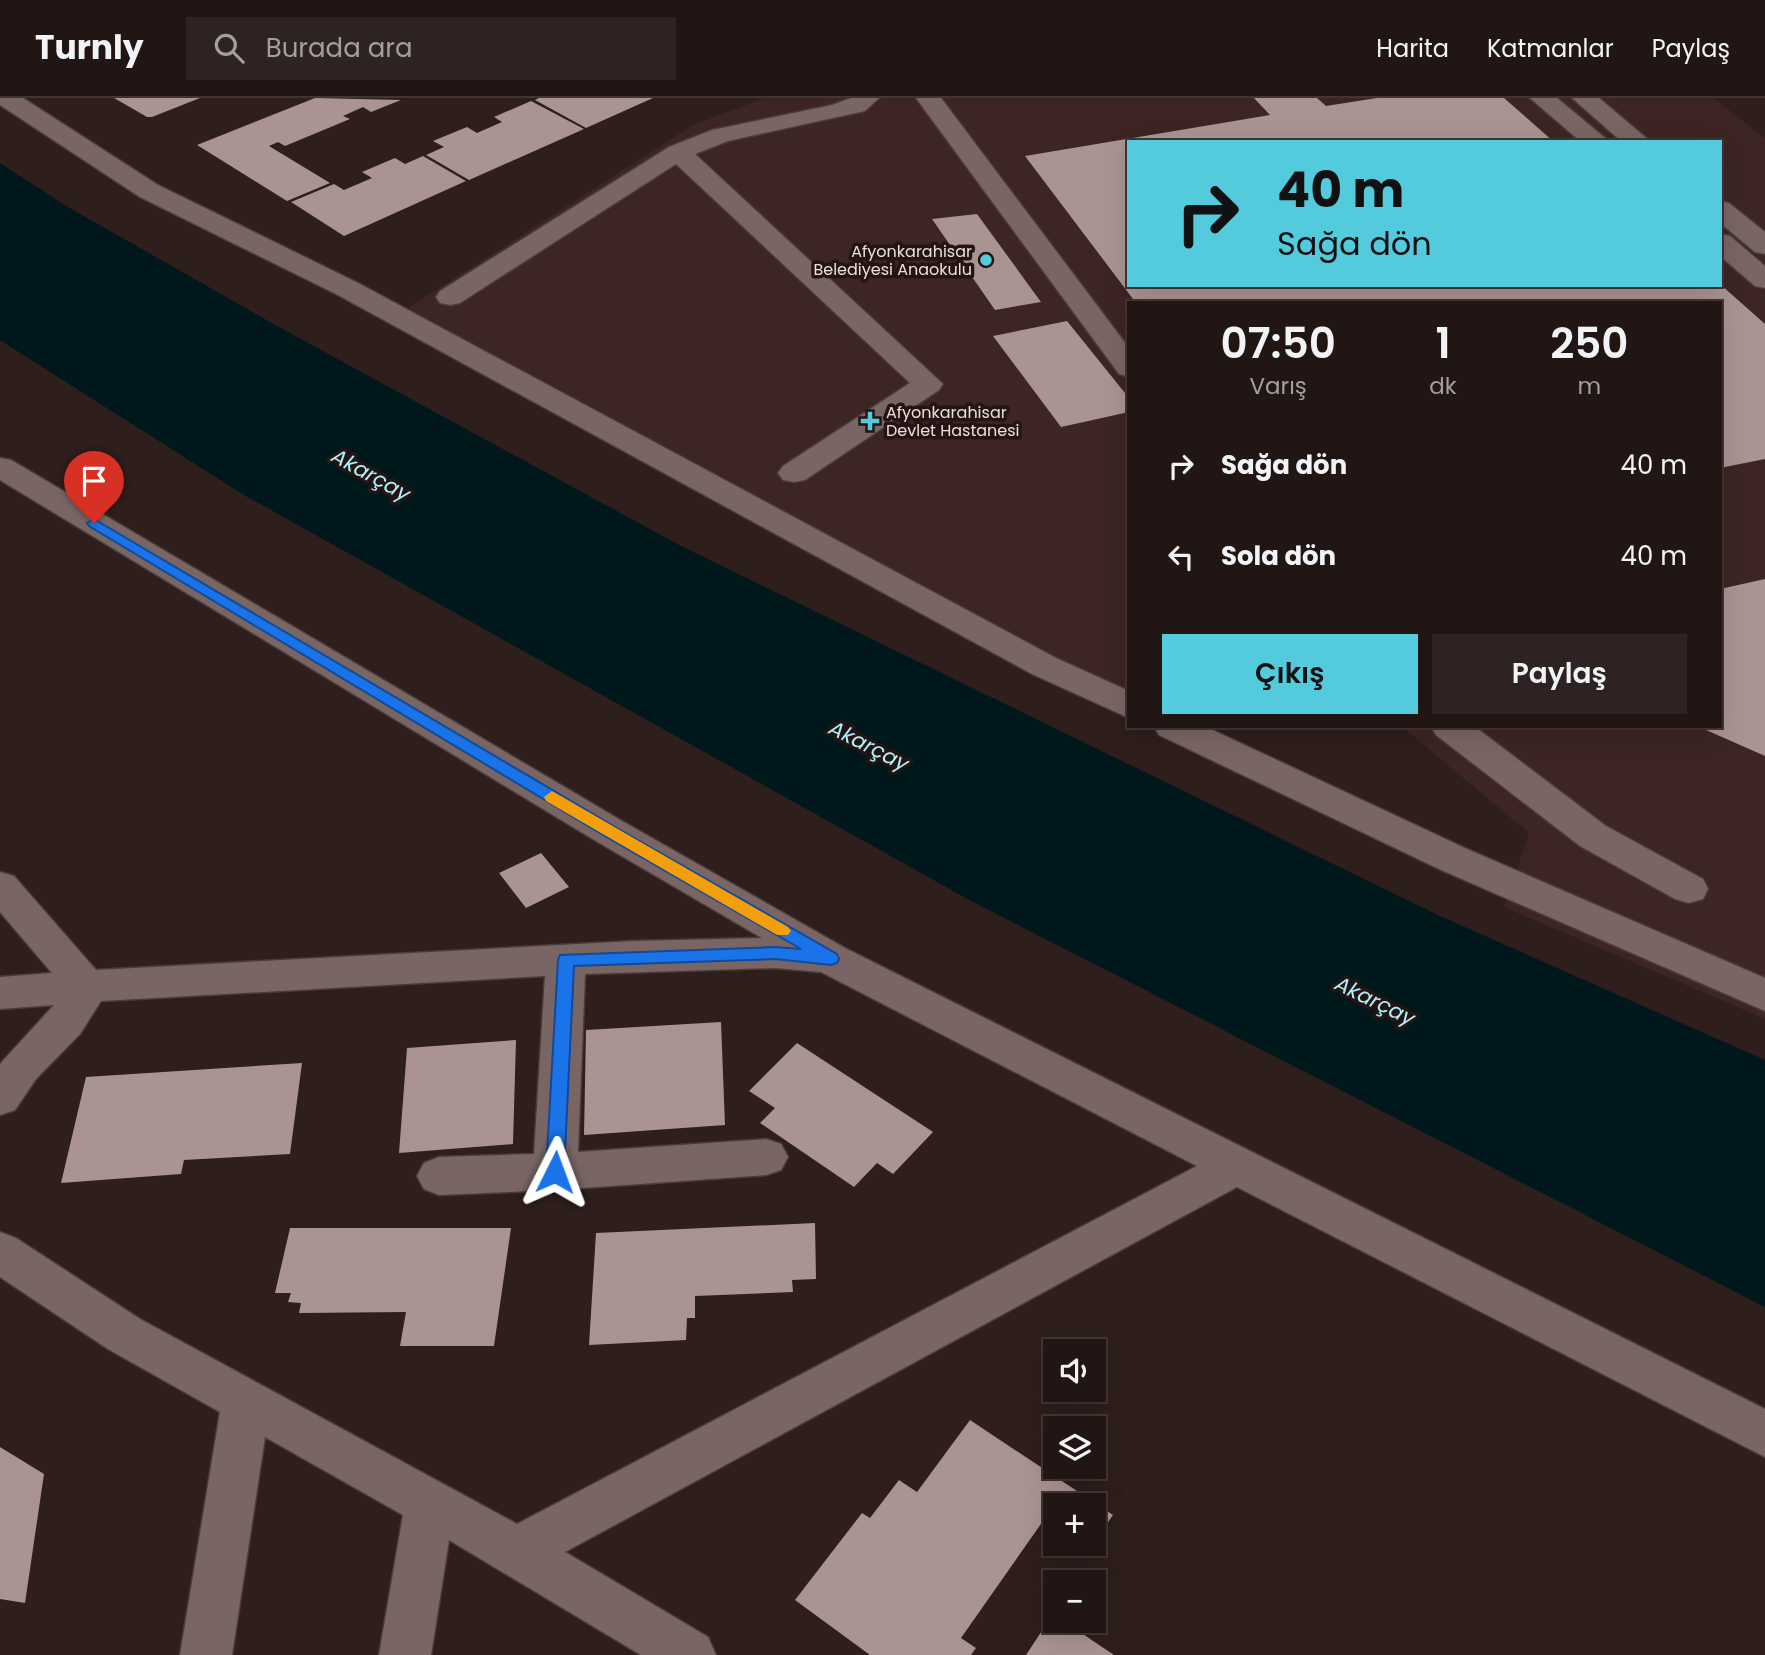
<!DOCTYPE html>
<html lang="tr">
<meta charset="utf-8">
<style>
:root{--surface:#221615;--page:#2e2322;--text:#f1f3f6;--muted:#a29fa0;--line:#3f3534;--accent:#54cadd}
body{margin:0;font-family:Poppins,sans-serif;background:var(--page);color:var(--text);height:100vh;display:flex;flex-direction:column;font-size:26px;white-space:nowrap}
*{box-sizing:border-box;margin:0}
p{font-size:23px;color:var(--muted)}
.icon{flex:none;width:38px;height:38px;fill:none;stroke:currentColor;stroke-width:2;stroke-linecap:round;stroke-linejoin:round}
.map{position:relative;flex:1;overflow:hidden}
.details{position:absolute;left:1127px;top:203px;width:595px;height:427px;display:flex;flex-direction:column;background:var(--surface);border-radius:0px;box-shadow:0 7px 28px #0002,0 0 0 2px var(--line)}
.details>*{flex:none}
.guide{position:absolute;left:1127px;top:42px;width:595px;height:147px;border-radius:0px;box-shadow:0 7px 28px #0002,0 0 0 2px var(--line);background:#54cadd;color:#111;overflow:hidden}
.fabs{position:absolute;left:1043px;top:1241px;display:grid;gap:14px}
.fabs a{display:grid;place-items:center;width:63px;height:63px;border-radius:0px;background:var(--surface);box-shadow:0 7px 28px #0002,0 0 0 2px var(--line);font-size:35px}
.pin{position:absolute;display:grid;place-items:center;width:60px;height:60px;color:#fff;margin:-72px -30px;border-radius:50% 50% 50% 0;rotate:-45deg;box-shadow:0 0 7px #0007}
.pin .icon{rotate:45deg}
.me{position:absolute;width:77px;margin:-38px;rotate:3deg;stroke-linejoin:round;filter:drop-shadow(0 0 5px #0008)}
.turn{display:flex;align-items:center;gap:24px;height:147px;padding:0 35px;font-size:32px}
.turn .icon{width:91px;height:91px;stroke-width:2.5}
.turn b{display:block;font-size:49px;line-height:60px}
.eta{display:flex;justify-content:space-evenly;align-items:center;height:119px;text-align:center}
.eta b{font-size:42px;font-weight:600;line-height:49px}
.button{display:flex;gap:14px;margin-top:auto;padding:14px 35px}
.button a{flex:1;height:80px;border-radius:0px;background:var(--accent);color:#111;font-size:28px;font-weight:600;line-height:80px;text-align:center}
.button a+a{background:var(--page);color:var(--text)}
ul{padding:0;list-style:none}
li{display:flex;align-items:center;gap:21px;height:91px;padding:0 35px}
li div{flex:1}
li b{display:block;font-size:26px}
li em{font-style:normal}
header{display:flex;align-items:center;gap:42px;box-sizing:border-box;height:98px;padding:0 35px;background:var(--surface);border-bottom:2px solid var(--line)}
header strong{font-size:33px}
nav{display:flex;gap:38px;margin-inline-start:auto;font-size:24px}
.search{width:490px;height:63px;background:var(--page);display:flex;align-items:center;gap:18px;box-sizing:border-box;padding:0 24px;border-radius:0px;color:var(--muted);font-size:26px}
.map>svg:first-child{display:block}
.built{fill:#3c2523;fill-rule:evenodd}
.water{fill:#00181c}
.building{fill:#a99492}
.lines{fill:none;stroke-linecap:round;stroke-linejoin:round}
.minor-casing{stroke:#483c3b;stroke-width:3}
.minor{fill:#796564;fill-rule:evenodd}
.route{fill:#1a73e8;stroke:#114b97;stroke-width:2}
.slow{fill:#f59e0b}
.poi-dot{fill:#54cadd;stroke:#241413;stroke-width:2.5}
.labels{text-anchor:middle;stroke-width:7;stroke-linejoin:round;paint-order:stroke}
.far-poi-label{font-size:16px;fill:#ebdfde;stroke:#241413;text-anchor:end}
.water-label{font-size:21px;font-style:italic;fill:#adf1fc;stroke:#241413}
</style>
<header>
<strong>Turnly</strong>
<div class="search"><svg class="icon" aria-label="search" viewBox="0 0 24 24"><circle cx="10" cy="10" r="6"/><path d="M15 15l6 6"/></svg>Burada ara</div>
<nav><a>Harita</a><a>Katmanlar</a><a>Paylaş</a></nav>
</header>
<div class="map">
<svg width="1765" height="1557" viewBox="0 0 1765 1557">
<rect width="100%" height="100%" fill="#2e1e1c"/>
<path class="built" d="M764 0H1713L1765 40V921L1504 809 1529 735 1401 628H1720V205H1129V608L1101 595 408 210 693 27ZM1129 44H1720V187H1129Z"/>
<path class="water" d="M0 65 68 109 277 228 681 448 1440 818 1765 962V1209L973 804 244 397 9 248 0 242Z"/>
<path class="building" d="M114 0H200L152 19H147Z
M315 0 401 2 371 14 363 9 343 18 350 21 285 48 278 44 269 48 330 85 287 103 197 47Z
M539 0H653L586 30 535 2Z
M1254 0H1317L1326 8 1377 0H1504L1554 44H1129V187H1721L1765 226V361L1720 370V205H1136L1025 58 1270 17Z
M531 3 584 31 469 82 426 57 444 49 433 43 467 29 477 35 502 24 494 19Z
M423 58 466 83 344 138 291 104 334 86 344 92 372 80 362 74 395 60 405 66Z
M977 116 1041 204 995 212 932 121Z
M1067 223 1129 300V314L1061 329 993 238Z
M1765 481V658L1697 628H1720V491Z
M541 755 569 789 526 810 499 775Z
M721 924 725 1027 584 1037 586 932Z
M516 942 513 1046 399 1055 407 950Z
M797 945 933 1034 893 1076 877 1065 854 1089 760 1025 775 1010 749 993Z
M302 965 290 1056 184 1062 181 1076 61 1085 86 979Z
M815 1125 816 1181 792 1182 793 1194 695 1198V1220H687L686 1242 589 1247 596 1135Z
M290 1130H511L494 1248H400L406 1214 299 1215 301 1205 288 1204 291 1195H275Z
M970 1322 1113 1417 1094 1444V1407H1055V1416L1050 1413 961 1540 976 1550 971 1557H870L795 1502 862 1415 870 1420 899 1382 917 1394Z
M0 1349 44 1376 25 1505 0 1501Z
M1053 1516 1055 1522H1062L1114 1557H1026Z"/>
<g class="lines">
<g class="minor-casing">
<path id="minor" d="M0 0H23L158 87 358 185 1056 560 1129 593V620L1032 576 338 197 140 99 0 7Z
M851 0H879L865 13 728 43 695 56 943 286 939 292 805 382 794 384 783 382 778 375 783 368 910 285 676 66 460 205 450 207 440 205 436 199 440 193 669 49 712 32 832 7Z
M916 0H941L1129 250V279L1119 276Z
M1530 0H1557L1610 44H1581Z
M1572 0H1599L1651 44H1622Z
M1720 103 1729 105 1765 134V156L1755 154 1720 125Z
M1720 136 1730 138 1765 168V190L1755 188 1720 158Z
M0 360 11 362 622 723 845 850 1765 1311V1359L1237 1089 565 1454 708 1539 716 1557H641L449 1442 431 1557H379L403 1417 265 1339 232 1557H180L220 1314 108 1251 0 1179V1134L16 1140 140 1221 517 1426 1197 1068 821 874 775 870 585 876 578 1054 766 1041 781 1046 788 1059 781 1072 766 1077 555 1092 439 1097 424 1091 417 1078 424 1065 439 1059 534 1056 545 878 101 903 80 936 36 981 15 1012 0 1017V966L54 907 0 911V879L52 875 0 814V774L14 778 96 872 634 843 762 840 596 743 0 382Z
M1154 628H1204L1467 751 1765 880V913L1439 771 1159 637Z
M1431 628H1474L1606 728 1703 781 1708 791 1703 801 1689 805 1675 801 1580 748 1436 637Z"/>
</g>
<use href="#minor" class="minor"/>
</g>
<path class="route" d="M94 421 615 729 837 856 839 861 837 865 831 867 775 861 574 868 564 1074 561 1079 555 1081 548 1079 546 1074 558 862 560 857 775 849 801 851 603 737 89 428 87 425Z"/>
<path class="slow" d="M552 693 788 829 791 833 788 837H777L546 703 544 699Z"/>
<g class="poi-dot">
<circle cx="986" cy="162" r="7"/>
<path d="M866.5 312.5h7v7h7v7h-7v7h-7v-7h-7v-7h7z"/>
</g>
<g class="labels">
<g class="far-poi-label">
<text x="972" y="159">Afyonkarahisar<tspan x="972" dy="18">Belediyesi Anaokulu</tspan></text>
<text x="886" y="320" text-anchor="start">Afyonkarahisar<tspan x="886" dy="18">Devlet Hastanesi</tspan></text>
</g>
<g class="water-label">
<text transform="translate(371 377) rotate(29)" y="7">Akarçay</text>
<text transform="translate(869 648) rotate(27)" y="7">Akarçay</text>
<text transform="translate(1375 903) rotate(26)" y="7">Akarçay</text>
</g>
</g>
</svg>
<div class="fabs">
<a><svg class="icon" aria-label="sound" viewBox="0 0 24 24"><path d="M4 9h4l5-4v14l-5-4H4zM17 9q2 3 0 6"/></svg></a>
<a><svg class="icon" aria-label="layers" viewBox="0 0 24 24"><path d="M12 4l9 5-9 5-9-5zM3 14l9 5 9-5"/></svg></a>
<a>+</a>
<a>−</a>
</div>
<div class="pin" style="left:94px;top:425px;background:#d93025"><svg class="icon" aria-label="arrive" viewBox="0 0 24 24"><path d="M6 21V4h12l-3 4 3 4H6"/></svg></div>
<svg class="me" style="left:555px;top:1074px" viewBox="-20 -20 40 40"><path d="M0-17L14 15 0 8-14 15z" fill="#1a73e8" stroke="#fff" stroke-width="4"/></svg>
<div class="guide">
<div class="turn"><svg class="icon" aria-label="right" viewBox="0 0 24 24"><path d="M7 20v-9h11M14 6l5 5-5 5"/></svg><div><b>40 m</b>Sağa dön</div></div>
</div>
<section class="details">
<div class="eta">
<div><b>07:50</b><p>Varış</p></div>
<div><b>1</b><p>dk</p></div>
<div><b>250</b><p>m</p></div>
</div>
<ul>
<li><svg class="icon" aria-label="right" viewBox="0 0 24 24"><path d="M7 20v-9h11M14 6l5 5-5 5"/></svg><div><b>Sağa dön</b></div><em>40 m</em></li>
<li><svg class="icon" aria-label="left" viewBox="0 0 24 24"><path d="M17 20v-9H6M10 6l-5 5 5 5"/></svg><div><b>Sola dön</b></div><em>40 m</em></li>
</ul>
<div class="button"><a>Çıkış</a><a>Paylaş</a></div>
</section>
</div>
